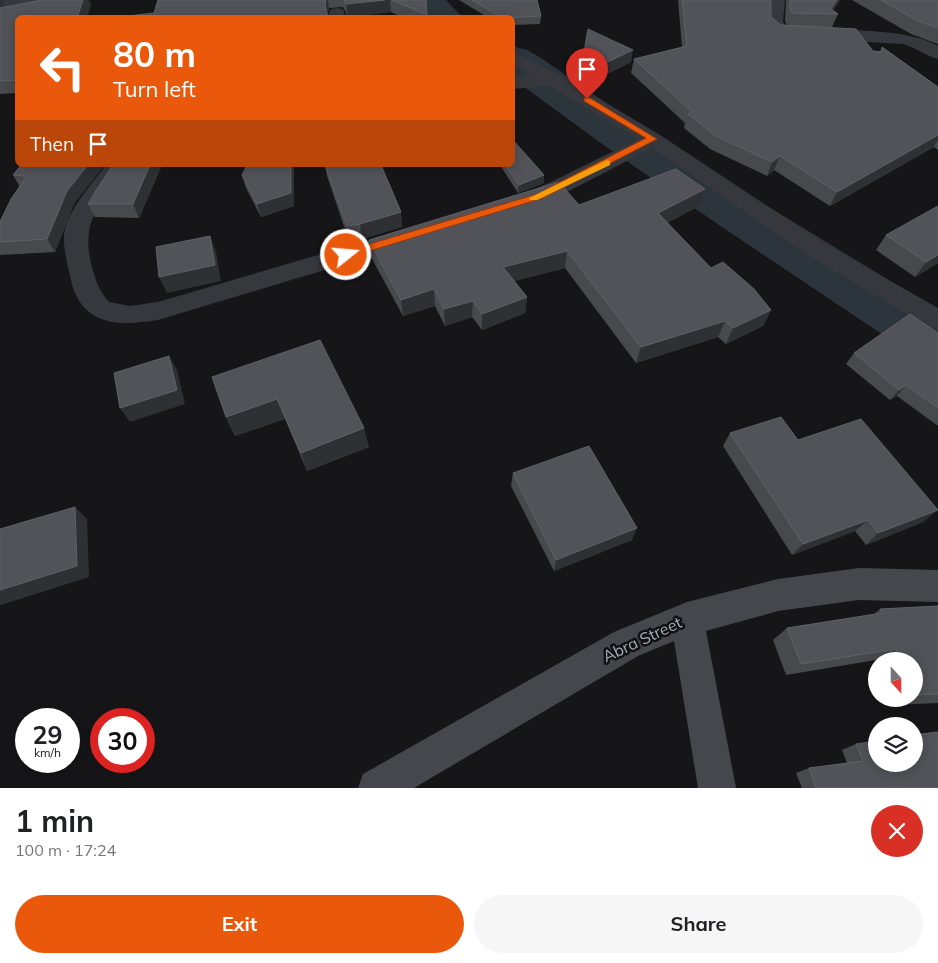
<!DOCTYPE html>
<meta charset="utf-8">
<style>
:root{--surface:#fff;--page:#f6f6f6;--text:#202124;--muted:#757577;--accent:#ea580c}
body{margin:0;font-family:Mulish,sans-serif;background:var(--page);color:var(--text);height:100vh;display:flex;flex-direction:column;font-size:19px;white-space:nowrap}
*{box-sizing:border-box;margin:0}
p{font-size:16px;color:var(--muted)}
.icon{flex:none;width:28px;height:28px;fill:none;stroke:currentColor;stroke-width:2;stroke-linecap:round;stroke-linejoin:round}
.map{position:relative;height:788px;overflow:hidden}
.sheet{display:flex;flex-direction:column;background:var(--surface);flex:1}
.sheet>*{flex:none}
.banner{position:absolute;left:15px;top:15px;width:500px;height:152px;border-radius:8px;box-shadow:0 2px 12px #0003;background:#ea580c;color:#fff;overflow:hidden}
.needle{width:32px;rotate:159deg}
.fabs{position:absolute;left:868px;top:652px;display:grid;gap:10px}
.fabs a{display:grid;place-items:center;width:55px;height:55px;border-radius:50%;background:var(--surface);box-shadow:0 2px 12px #0003;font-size:25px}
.speed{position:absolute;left:15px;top:708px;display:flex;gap:10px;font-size:25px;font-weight:700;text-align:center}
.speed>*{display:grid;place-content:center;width:65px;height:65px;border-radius:50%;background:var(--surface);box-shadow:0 2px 12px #0003;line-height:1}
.speed small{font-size:12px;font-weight:400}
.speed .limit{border:8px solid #d22;background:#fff;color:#111}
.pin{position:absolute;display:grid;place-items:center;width:42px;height:42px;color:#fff;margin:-51px -21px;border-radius:50% 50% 50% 0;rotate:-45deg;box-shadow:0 0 5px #0007}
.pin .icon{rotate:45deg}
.me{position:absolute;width:55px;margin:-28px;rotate:73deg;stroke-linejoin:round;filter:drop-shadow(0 0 4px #0008)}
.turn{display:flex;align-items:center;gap:18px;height:105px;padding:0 15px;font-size:22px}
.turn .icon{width:65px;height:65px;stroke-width:2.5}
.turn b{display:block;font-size:35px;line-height:42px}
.then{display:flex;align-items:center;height:48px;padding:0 15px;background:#0003;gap:10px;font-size:19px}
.round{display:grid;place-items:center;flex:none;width:52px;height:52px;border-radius:26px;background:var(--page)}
.headline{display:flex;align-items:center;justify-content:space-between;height:85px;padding:0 15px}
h1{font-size:30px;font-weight:700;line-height:38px}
.cta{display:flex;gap:10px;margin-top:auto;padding:10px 15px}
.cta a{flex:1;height:58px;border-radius:30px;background:var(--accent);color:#fff;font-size:20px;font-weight:700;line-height:58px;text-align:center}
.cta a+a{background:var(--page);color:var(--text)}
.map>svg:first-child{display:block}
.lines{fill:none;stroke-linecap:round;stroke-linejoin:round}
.river{fill:#2c353c;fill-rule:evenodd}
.street{fill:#37383d;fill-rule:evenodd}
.secondary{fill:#45474d;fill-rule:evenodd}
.wall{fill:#47494d}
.shaded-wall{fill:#2f3033}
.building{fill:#525359;stroke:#5f6168}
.route{fill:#ea580c;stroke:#983908}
.slow{fill:#f59e0b}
.labels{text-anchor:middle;stroke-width:5;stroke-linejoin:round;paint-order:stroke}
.near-street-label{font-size:16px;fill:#a8adb8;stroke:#111113}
</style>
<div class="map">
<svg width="938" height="788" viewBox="0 0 938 788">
<rect width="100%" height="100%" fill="#161618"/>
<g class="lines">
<path class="river" d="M403 0H446L463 18H419Z
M512 46 527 50 541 58 632 121 713 173 938 310V364L916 357 716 223 598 141 512 78Z"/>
<path class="street" d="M0 0H82L80 3 74 5 0 10Z
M769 0H785L783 21 786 28C824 30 909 27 938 46V59C926 56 917 48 903 44L777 37 768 30 767 21Z
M337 8 343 9 346 18H329V13L331 9Z
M512 51 561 76 660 135 825 244 938 308V329L929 327 809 256 652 148 567 192 537 205 529 207 521 205 518 200 521 195 551 182 638 139 549 86 512 89V77L533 76 512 64Z
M106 165H127C103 202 79 218 92 267 97 283 98 289 109 302L130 306 158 302 406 229 414 231 418 237 414 243 158 320C127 325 90 328 75 293 72 287 71 278 69 271 66 259 62 241 65 229 72 205 91 185 106 165Z"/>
<path class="secondary" d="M859 568 938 570V602L859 600 778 611 706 631 736 788H698L674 641 638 656 414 788H358L363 774 614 632 687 602 778 579Z"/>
</g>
<path class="wall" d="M0 0 6 7 91 4 87 18H18V93L0 94Z
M158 0H426L427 18H404L391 12 348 17 343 7 329 8 327 17 154 13Z
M459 0H537L541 16 540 24 512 25V18H489Z
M678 0H771V17L781 25H787L785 21 786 0H840L833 11 838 14 832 27H817L873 51H880L882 47 938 87V150L934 147 830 206 774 170 767 176 710 149 684 128 685 123 631 73 634 59 682 47Z
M852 0H938V44L911 34Z
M583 58 631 62 597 79 581 70Z
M21 165 74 204 55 252 0 255V222L20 187 13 175Z
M113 165H204L161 167 139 218 95 217 88 204Z
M325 165H381L401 212 402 227 362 239 349 241 327 176Z
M500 165H512L544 183 518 193Z
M242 175 294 206 261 217 246 188Z
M579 205 699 206 667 223 711 268 771 310 763 326 726 344 718 337 636 363 565 268 514 281 527 297 525 313 482 330 472 317 445 326 435 306 403 316 371 257 369 240Z
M938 206V263L915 277 876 250 886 235Z
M938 333V426L897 396 890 400 846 364 854 353Z
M320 340 369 447 307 471 285 419 235 436 226 417Z
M730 433 798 440 923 522 866 545 855 531 792 555 723 446Z
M513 473 632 540 554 571 511 486Z
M938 606V703L893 705 891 699H914V661H877L876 660 786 675 773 640 787 628 873 615 880 609Z
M856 744 938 788H802L796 773 809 768 847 763 842 750Z"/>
<path class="shaded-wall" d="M0 0H2L8 11 0 13Z
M83 0H89L91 4 87 18H77Z
M326 0H328L329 8 327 18 325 5Z
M385 0H390L391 12 348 17 346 4Z
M837 0H840L831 14V9Z
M633 50 631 62 597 79 599 66Z
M938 135V139L934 147 830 206 837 192Z
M780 156 774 170 767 176 772 162Z
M88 165H105L74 204 55 252 47 239 67 191Z
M150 165H160L161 167 139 218 133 204Z
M291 165H294V206L261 217 257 204Z
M544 175V183L518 193 519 185Z
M705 189 699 206 653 230 658 213Z
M401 212 402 227 362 239 360 224Z
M210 236 216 252 221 281 167 293 159 277Z
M567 251 565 268 502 284 503 267Z
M938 255V263L915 277 926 262Z
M434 289 435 306 403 316 401 300Z
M527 297 525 313 482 330V314Z
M473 301 472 317 445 326 444 309Z
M771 310 763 326 726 344 733 328Z
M725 321 718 337 636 363 641 347Z
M169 356 177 370 185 404 130 422 120 408Z
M906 385 897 396 890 400 899 390Z
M277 399 285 419 235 436 226 417Z
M364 428 369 447 307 471 301 453Z
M75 507 87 519 89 577 1 605 0 604V590Z
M938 510 923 522 866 545 878 533Z
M868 520 855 531 792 555 803 544Z
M637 528 632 540 554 571 556 560Z"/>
<path class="building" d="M42 0H83L77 18H18V80L0 81V8Z
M158 0H326L325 5 328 18H111L154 13Z
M344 0H385L346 4Z
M392 0H426L427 15Z
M472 0H537L541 16 503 18Z
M682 0H771V17L781 25 856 29 873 51 882 52V47L938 87V135L837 192 780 156 772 162 714 135 688 114 692 112 634 59 687 46Z
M790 0H837L831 9 838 14 792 13 790 7Z
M881 0H938V28L918 21Z
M588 29 633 50 599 66 583 58Z
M512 139 544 175 519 185 505 165H512Z
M21 165H88L67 191 47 239 0 242V222L11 199 27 176 13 175Z
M113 165H150L133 204H88L97 189Z
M247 165H291V193L257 204 242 175Z
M325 165H381L401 212 360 224 347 226Z
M676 169 705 189 658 213 711 268 723 262 754 289 771 310 733 328 725 321 641 347 567 251 503 267 527 297 482 314 473 301 444 309 434 289 401 300 369 240 559 182 579 205Z
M938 206V255L926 262 886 235Z
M210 236 215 265 159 277 156 247Z
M910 314 938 333V408L906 385 899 390 854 353Z
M320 340 364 428 301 453 277 399 226 417 212 377Z
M169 356 177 390 120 408 114 373Z
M781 417 798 440 861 419 938 510 878 533 868 520 803 544 730 433Z
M589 446 637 528 556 560 513 473Z
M75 507 77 566 0 590V529Z
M938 606V694L914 695V661H901L896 649 801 664 787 628 882 613 880 609Z
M937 732 938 734V788H816L809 768 863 761 856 744 876 741V764H914V735Z"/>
<path class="route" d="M584 98H590L657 139 543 198 350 257H343V252L537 194 646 138 584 101Z"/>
<path class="slow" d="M607 160 610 161V165L537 200H530L529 198Z"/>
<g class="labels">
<g class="near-street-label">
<text transform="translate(642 639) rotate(-25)" y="6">Abra Street</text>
</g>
</g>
</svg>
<div class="fabs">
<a><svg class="needle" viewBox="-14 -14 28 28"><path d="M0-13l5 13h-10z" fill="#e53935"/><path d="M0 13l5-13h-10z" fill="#757577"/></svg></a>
<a><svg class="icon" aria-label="layers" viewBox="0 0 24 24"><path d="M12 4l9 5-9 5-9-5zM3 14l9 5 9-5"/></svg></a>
</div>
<div class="speed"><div>29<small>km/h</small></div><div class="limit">30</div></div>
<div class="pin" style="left:587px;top:99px;background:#d93025"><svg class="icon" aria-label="arrive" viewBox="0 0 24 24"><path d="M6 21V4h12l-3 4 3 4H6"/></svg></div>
<svg class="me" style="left:346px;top:255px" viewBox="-20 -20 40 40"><circle r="17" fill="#ea580c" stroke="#fff" stroke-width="3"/><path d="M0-11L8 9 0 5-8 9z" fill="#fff"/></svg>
<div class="banner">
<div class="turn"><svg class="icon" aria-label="left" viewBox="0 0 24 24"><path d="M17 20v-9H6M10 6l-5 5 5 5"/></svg><div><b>80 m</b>Turn left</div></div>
<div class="then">Then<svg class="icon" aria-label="arrive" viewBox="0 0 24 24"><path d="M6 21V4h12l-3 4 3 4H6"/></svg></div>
</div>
</div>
<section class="sheet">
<div class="headline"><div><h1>1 min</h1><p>100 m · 17:24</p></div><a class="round" style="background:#d93025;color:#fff"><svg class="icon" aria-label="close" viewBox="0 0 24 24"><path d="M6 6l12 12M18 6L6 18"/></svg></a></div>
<div class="cta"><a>Exit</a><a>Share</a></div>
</section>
